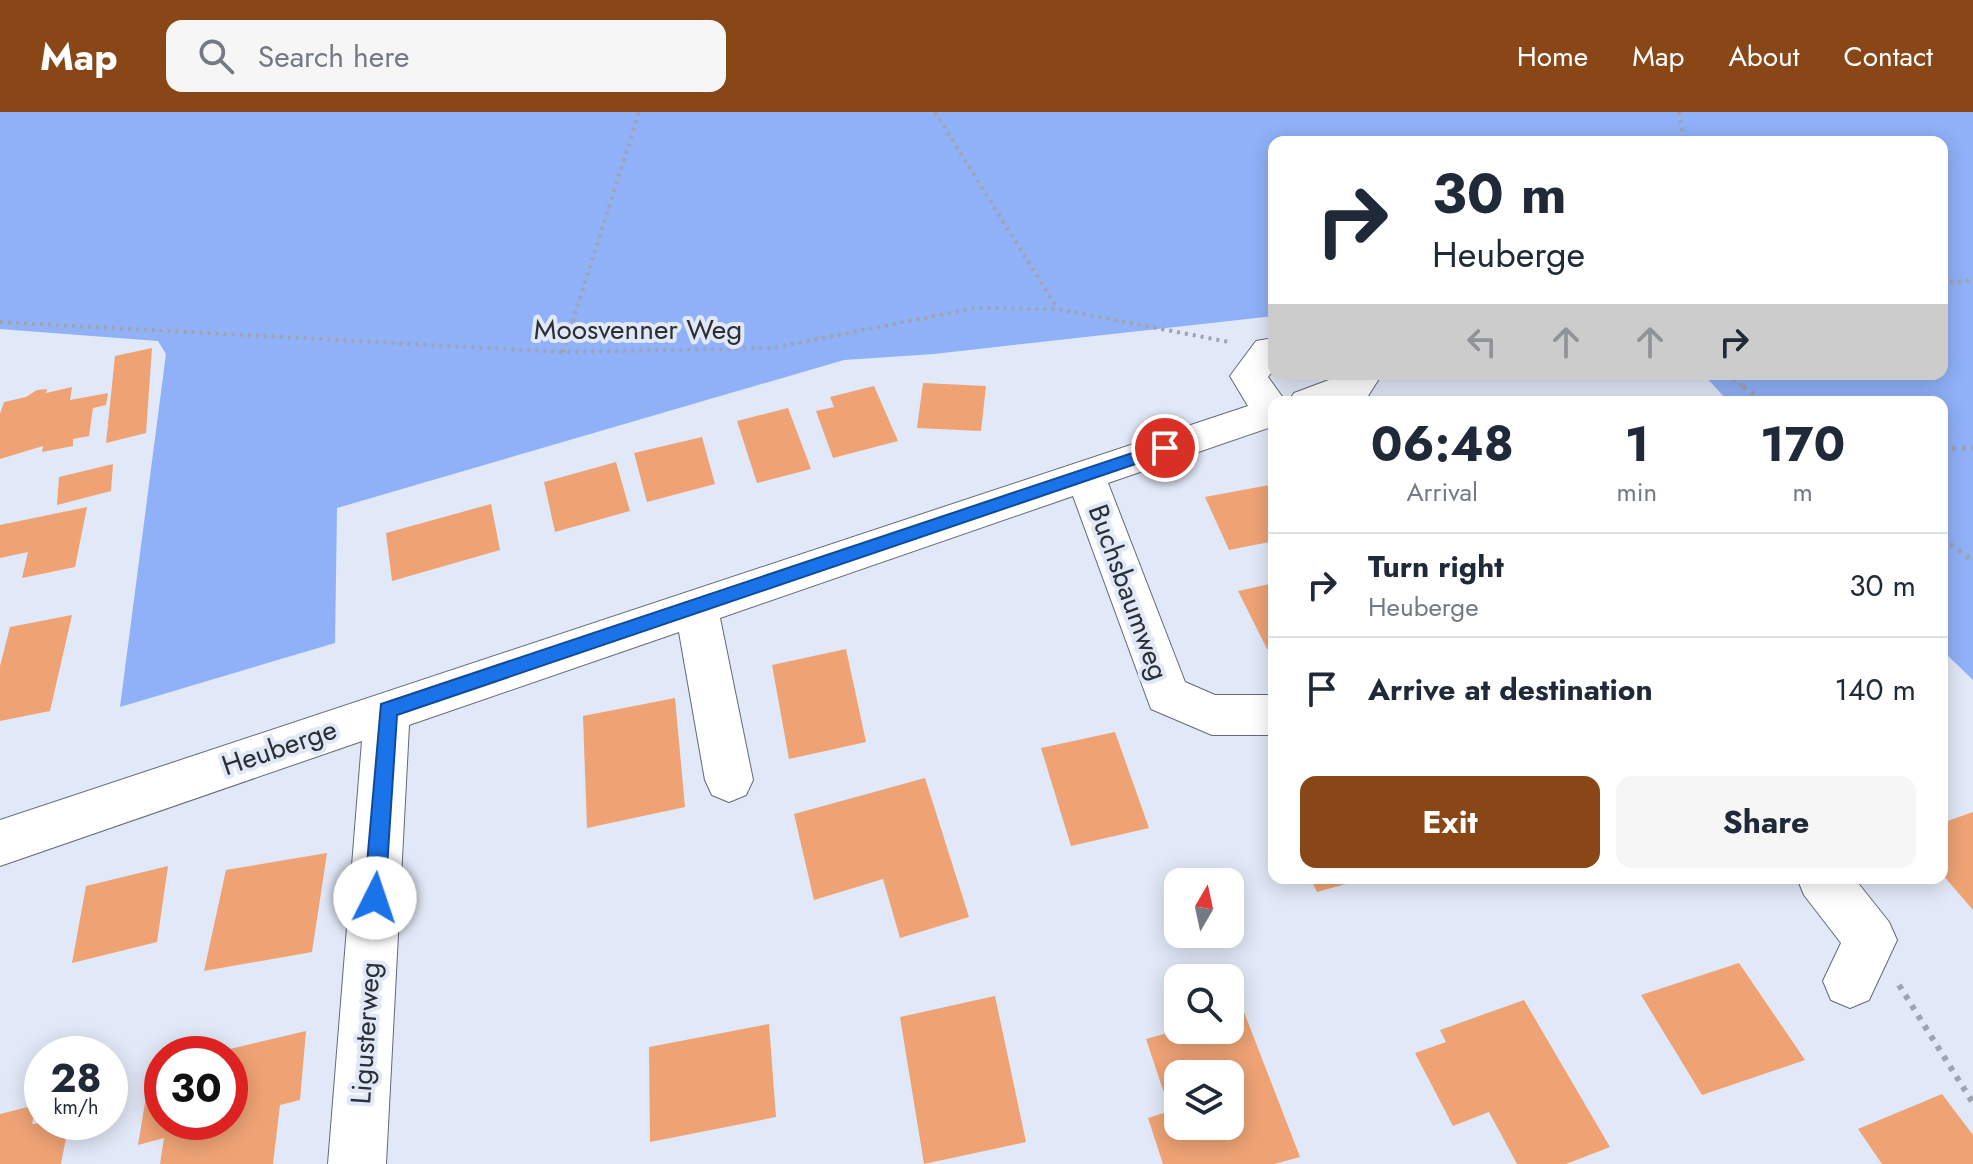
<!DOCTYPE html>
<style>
:root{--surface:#fff;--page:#f6f6f7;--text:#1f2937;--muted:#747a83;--line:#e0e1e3;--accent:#894617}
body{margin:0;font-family:Jost,sans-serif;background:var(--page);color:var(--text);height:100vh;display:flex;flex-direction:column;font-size:30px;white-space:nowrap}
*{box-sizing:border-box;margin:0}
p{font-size:26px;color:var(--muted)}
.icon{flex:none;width:44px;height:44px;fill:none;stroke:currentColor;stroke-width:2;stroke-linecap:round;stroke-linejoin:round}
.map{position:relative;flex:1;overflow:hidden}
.drawer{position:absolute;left:1268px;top:284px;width:680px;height:488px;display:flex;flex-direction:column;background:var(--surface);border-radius:16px;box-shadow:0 4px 20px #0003}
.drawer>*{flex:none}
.banner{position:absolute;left:1268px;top:24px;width:680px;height:244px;border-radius:16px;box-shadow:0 4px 20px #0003;background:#fff;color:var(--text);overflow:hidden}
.needle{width:52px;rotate:9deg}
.controls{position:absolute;left:1164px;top:756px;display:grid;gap:16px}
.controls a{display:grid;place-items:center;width:80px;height:80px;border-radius:16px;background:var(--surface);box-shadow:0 4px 20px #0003;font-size:40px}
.speed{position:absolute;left:24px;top:924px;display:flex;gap:16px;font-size:40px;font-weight:700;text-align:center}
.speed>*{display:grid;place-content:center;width:104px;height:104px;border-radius:50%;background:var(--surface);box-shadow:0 4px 20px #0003;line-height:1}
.speed small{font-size:20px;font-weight:400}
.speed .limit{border:12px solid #d22;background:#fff;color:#111}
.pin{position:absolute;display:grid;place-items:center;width:68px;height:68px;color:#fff;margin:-34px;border:4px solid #fff;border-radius:50%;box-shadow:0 2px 8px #0007}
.me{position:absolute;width:88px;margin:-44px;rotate:4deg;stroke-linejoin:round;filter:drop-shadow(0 0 6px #0008)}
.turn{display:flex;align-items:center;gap:28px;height:168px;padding:0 32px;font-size:36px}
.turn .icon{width:104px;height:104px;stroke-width:2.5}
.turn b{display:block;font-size:56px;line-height:68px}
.lanes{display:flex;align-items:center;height:76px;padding:0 32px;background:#0003;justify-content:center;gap:40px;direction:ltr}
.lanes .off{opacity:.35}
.eta{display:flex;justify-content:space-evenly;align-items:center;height:136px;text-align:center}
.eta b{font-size:48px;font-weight:700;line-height:56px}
.primary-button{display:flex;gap:16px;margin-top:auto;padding:16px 32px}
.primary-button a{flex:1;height:92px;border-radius:16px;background:var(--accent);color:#fff;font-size:32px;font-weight:700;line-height:92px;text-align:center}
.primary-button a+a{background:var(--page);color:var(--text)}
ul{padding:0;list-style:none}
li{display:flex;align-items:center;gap:24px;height:104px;padding:0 32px;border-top:2px solid var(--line)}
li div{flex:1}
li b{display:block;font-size:30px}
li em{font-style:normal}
header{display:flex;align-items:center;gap:48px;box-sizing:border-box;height:112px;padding:0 40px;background:var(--accent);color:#fff}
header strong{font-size:38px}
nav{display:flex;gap:44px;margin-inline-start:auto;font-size:28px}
.search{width:560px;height:72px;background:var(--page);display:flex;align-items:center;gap:20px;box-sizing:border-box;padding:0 28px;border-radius:16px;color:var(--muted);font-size:30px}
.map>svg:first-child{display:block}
.forest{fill:#90b1f8}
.building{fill:#efa375;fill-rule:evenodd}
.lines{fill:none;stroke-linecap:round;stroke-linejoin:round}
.minor-casing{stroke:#636976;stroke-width:2}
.path-far2{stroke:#9ea4af;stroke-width:4;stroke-dasharray:3 5;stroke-linecap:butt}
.path-far1{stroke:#9ea4af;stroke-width:5;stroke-dasharray:4 6;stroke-linecap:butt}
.path{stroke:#9ea4af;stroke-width:6;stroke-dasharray:5 7;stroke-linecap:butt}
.minor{fill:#fff;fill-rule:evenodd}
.route{fill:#1a73e8;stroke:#114b97;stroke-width:2}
.labels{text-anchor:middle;stroke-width:8;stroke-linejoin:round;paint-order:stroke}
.street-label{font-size:28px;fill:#2c2f34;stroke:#e1e8f7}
</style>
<header>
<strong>Map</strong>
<div class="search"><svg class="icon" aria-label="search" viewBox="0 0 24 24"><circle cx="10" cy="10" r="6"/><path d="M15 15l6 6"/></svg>Search here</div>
<nav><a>Home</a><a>Map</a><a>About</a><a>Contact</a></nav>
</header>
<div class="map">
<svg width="1973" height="1052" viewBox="0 0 1973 1052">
<rect width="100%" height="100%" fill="#e1e8f7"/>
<path class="forest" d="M0 0H1973V568L1942 538V290H1729L1703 262H1942V30H1274V204L934 242 844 248 337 396 335 531 120 595 166 242 158 229 0 217Z"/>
<path class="building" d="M152 236 146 321 106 331 115 244Z
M923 271 986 274 981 319 917 316Z
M874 274 898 329 833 346 816 299 834 295 830 285Z
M72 275 70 288 108 281 106 293 93 296 89 324 73 327V334L42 340 43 334 0 347V302L4 290 26 285 37 278 47 277 46 281Z
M788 296 811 357 757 371 737 309Z
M702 325 715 372 647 390 634 341Z
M616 350 630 399 555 420 544 370Z
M113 352 111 379 57 393 59 365Z
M1274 372V429L1229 438 1205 385Z
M491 392 500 438 392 469 386 421Z
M87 395 75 455 22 466 28 440 0 446V413Z
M1274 471V535L1267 537 1238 479Z
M72 503 50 599 0 609V554L10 515Z
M846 537 866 630 789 647 772 553Z
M675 586 685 695 587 716 583 604Z
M1115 620 1149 716 1071 734 1041 636Z
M925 666 969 805 900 826 883 767 814 788 794 702Z
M1973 700V798L1942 762V711Z
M327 741 312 840 204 859 226 758Z
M168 754 157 830 72 851 86 774Z
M1310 766H1364V767L1317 780Z
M1739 851 1805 948 1702 983 1641 883Z
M995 884 1026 1030 924 1052 900 905Z
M1524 888 1610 1035 1566 1052H1517L1489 1000 1453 1014 1415 941 1446 930 1440 918Z
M1244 900 1300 1045 1274 1052H1163L1148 1006 1170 999 1146 927 1178 918H1230V904ZM1178 962H1230V1014H1178Z
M769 912 776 1005 650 1030 649 935Z
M306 919 300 988 280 993 273 1052H160L164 1026 138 1033 151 955 162 953V1010H230V942L213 941Z
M1942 982 1973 1023V1052H1882L1858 1017Z
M36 993 32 1012 69 1010 61 1052H0V1002Z"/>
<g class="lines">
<g class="minor-casing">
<path id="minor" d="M1274 226V257L1268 265 1286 290H1274V314L1108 371 1185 570 1215 583H1274V623H1212L1151 597 1073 384 720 506 753 668 746 683 729 690 712 683 705 668 679 520 409 613 386 1052H328L362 629 0 754V708L1248 294 1230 264 1256 229Z
M1345 262H1382L1368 284 1350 290H1288L1294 281Z
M1797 766H1854L1889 810 1897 828 1869 888 1850 896 1831 888 1823 869 1841 831 1804 783Z"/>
</g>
<path class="path-far2" d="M935 0 1057 196
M1679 0 1684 30
M1942 171 1973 168
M0 210 563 240 772 236 975 196 1058 197 1229 230
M563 240 639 0
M1727 262 1745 276"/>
<path class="path-far1" d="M1743 274 1763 290
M1942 337 1973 336
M1942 426 1973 449"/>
<path class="path" d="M1899 873 1973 991"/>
<use href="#minor" class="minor"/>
</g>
<path class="route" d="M1165 330 1173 336 1171 340 397 603 385 786 382 793 375 796 367 793 364 786 381 592Z"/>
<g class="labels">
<g class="street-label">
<text x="638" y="227">Moosvenner Weg</text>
<text transform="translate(1129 480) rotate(70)" y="10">Buchsbaumweg</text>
<text transform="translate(279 635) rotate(-19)" y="10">Heuberge</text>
<text transform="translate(365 921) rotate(-86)" y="10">Ligusterweg</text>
</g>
</g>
</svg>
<div class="controls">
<a><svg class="needle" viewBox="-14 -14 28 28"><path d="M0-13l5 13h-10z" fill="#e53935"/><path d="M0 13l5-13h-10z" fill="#747a83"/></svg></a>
<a><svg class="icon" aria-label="search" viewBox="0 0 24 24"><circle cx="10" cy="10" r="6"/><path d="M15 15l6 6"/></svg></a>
<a><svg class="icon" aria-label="layers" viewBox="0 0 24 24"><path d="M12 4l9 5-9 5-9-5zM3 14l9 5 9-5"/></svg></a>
</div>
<div class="speed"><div>28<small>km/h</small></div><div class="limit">30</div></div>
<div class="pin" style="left:1165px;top:336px;background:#d93025"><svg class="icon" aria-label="arrive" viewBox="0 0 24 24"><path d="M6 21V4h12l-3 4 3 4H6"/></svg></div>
<svg class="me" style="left:375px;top:786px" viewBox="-20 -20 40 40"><circle r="19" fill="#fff"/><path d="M0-13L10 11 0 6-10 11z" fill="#1a73e8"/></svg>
<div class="banner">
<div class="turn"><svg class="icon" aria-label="right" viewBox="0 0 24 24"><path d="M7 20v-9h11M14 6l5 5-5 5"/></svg><div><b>30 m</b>Heuberge</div></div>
<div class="lanes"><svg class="icon off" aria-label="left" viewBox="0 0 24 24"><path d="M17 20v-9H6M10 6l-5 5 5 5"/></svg><svg class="icon off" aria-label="ahead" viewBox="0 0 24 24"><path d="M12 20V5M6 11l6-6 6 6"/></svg><svg class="icon off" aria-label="ahead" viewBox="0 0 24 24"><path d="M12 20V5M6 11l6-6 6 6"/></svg><svg class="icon" aria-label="right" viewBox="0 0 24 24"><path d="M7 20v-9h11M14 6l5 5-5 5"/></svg></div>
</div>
<section class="drawer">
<div class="eta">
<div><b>06:48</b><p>Arrival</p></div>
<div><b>1</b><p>min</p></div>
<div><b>170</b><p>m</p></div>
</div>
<ul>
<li><svg class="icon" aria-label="right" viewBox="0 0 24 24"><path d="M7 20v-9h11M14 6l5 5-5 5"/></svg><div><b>Turn right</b><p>Heuberge</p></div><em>30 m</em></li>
<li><svg class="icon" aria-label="arrive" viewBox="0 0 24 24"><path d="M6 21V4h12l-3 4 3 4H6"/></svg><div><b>Arrive at destination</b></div><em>140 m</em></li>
</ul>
<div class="primary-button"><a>Exit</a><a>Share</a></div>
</section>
</div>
